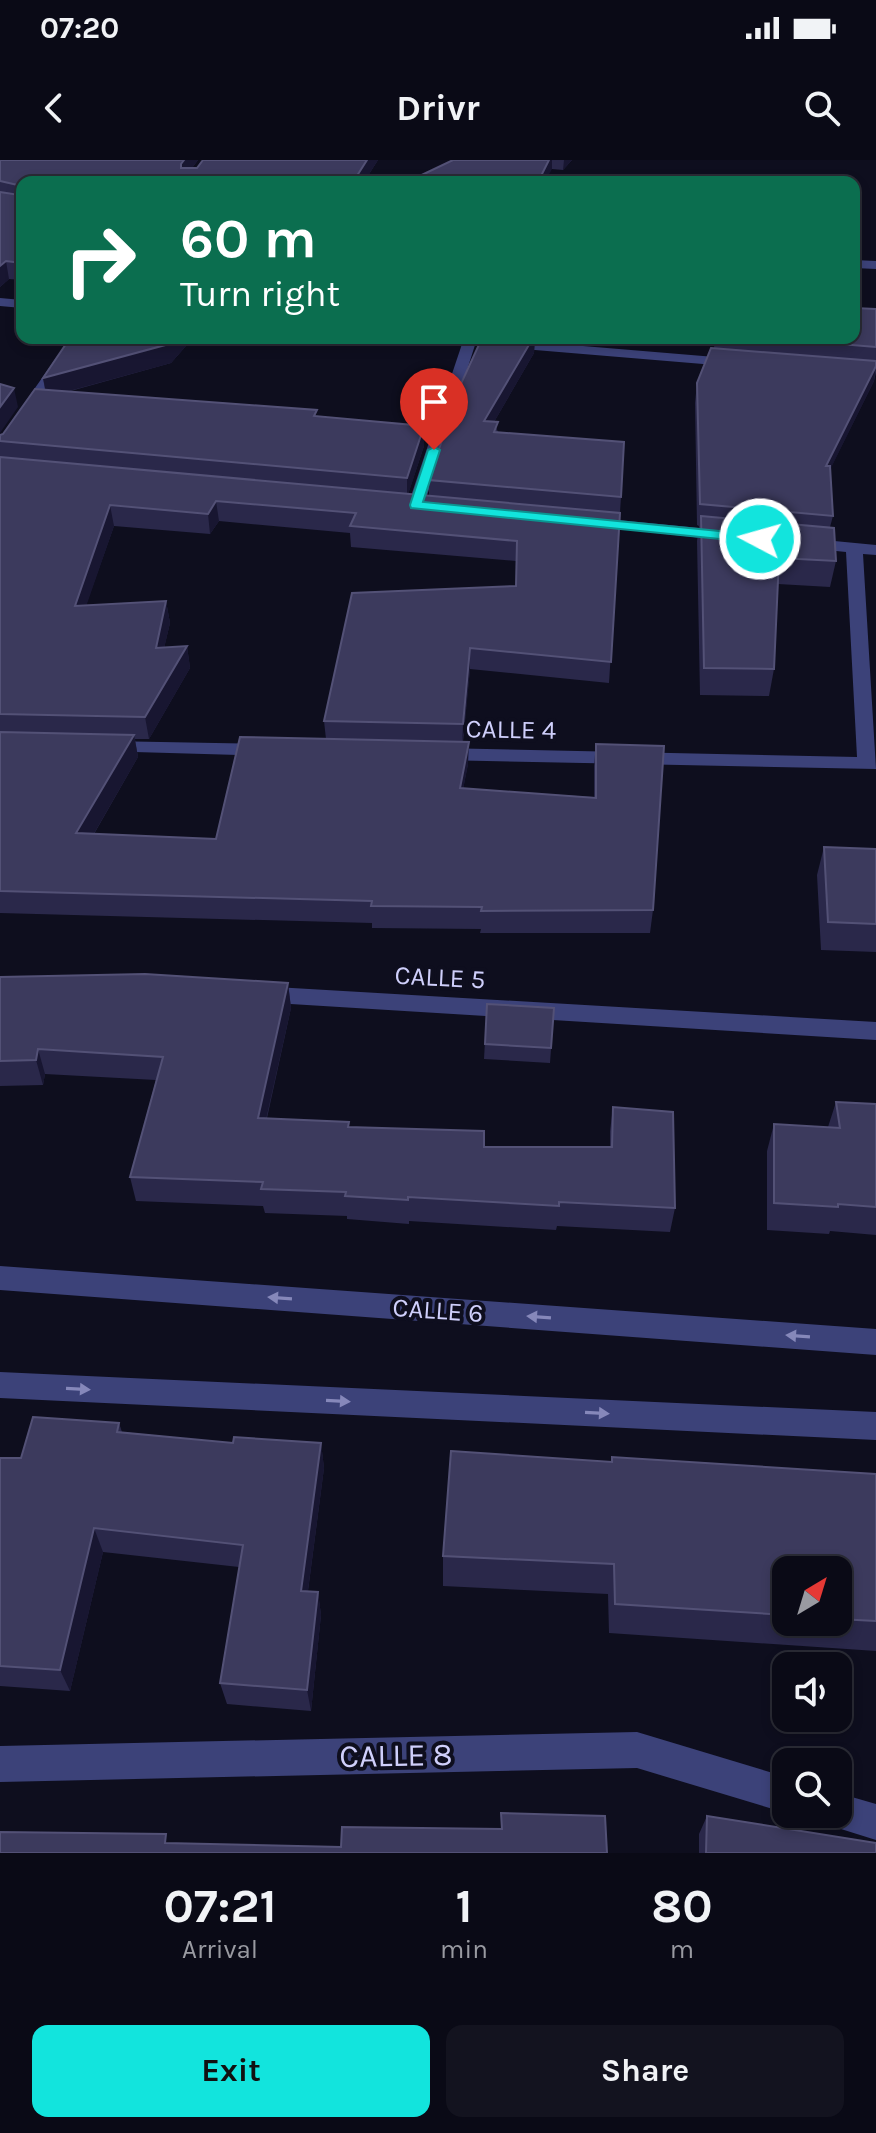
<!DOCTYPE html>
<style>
:root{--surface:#0a0a16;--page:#13131f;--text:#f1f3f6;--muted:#999aa1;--line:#2a2b35;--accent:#12e4dd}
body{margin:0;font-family:Karla,sans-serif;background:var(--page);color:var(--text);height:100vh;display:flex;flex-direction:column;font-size:30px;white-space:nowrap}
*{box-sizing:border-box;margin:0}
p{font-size:26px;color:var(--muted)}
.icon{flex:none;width:44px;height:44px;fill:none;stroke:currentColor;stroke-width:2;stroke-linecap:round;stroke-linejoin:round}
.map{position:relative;height:1693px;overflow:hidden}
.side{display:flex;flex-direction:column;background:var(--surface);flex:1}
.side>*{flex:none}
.guide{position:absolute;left:16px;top:16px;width:844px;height:168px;border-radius:16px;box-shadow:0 4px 12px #0003,0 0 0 2px var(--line);background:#0b6e4f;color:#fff;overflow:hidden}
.needle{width:52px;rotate:38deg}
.fabs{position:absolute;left:772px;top:1396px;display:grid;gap:16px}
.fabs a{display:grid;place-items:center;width:80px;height:80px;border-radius:16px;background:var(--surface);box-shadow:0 4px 12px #0003,0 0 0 2px var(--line);font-size:40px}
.pin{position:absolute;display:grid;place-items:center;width:68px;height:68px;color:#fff;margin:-82px -34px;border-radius:50% 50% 50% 0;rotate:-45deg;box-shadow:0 0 8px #0007}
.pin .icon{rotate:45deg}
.me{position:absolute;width:88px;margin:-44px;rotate:276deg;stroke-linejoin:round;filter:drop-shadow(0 0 6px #0008)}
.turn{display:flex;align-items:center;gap:28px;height:168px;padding:0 32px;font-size:36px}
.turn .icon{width:104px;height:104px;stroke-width:2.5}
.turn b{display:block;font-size:56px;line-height:68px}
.eta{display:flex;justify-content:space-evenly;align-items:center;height:136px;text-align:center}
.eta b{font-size:48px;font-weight:700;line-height:56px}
.button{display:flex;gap:16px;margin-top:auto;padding:16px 32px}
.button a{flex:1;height:92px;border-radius:16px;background:var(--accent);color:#111;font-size:32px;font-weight:700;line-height:92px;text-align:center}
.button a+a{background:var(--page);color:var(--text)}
.status{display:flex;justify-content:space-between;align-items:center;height:56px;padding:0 40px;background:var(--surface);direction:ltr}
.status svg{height:22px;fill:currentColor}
header{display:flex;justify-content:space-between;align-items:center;height:104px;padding:0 32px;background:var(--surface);font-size:36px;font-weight:700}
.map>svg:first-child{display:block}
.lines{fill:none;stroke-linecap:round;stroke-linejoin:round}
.minor{fill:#3c4279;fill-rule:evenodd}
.wall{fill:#2a284a;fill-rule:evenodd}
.shaded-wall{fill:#181631}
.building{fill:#3c3a5d;stroke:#535176;stroke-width:2}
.oneway{fill:#8688ba}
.route{fill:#12e4dd;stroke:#0c9490;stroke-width:2}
.labels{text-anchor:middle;stroke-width:8;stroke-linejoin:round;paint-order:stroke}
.street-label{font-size:26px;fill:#cfcffb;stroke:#0e0e1e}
.near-street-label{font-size:32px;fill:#cfcffb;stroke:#0e0e1e}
</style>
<div class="status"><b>07:20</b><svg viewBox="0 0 49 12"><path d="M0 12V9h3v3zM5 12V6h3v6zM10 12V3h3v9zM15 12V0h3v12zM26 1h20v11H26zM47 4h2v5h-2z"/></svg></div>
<header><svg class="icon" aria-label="back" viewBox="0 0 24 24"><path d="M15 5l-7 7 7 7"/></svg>Drivr<svg class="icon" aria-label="search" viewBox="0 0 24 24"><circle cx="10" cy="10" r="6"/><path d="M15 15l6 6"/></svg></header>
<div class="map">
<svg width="876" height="1693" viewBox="0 0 876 1693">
<rect width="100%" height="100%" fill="#0e0e1e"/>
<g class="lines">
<path class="minor" d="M854 100 876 101V109L854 108Z
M0 138 22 140V148L0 146Z
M70 178H84L5 292 0 294V278Z
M432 178H488L739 199 746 203 739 207 475 185 424 345 416 350 408 345 462 184 439 182Z
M588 357 730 371 738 376 730 381 582 365 580 362Z
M803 378 876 385V395L863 394 876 609 439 600 429 594 439 588 857 597 846 392 797 387 795 383 797 379Z
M107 581 270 584 280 590 270 596 100 591 97 587Z
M258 826 876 862V880L258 842 250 840 246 834 250 828Z
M0 1106 876 1169V1195L0 1130Z
M0 1212 876 1252V1280L0 1238Z
M637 1572 786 1617V1653L637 1608 0 1622V1586Z
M838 1633 876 1644V1680L825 1664 821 1654H838Z"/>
</g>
<path class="wall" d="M0 0H198L192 8H197L203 0H378L364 22H22V120L9 119 0 127Z
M453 0H572L563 10Z
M876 149V212L874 221 830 309 833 356 830 367 836 401 830 427 778 424 774 509 769 536 700 535 697 381 699 366 697 365 695 243 697 223 714 188 715 178H854Z
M70 178H193L171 203 67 232 318 256 424 286 408 334 429 336V320L482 178H543L542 179H535L534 193 494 262 498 272 621 337 609 523 470 509 463 582 468 604 463 629 594 637V606L596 584 653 750 650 773H480L481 769 372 768V763L0 753V275L3 274 45 230 43 218ZM219 361 350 373 351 387 516 401V426L324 561 326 579 216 679 94 674 138 597 135 579H149L190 508 187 486 164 488 170 463 166 441 86 445 114 366 210 374Z
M824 687 876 689V792L821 790 817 715Z
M0 817 288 823 291 848 267 958 349 967 484 987H610V971L613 947 675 1048 670 1072 557 1066 556 1070 409 1061V1064L347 1059V1056L265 1053 263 1046 136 1041 130 1017 156 920 45 914 43 925 0 926Z
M487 844 554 848 550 903 484 899Z
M836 942 876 944V1075L830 1071 829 1074 767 1070V991L774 964 828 967Z
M119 1263 122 1272 233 1283H321L324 1308 308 1431 318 1432 321 1455 311 1551 227 1544 220 1523 239 1407 103 1392 70 1531 0 1526V1298H21Z
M612 1297 876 1314V1491L609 1473 608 1434 443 1426V1396L611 1302ZM786 1410H838V1462H786Z
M707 1656 876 1693H699V1674Z"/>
<path class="shaded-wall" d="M184 0H198L183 20 181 4Z
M367 0H378L364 22H353Z
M549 0H552V9L545 22H538Z
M564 0H572L563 10Z
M6 101 9 119 0 127V106Z
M174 178H193L171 203 47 237 43 218Z
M533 178H535L534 193 483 281 484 261Z
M876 206 874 221 822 326 826 306Z
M14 228 18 247 0 273V247Z
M424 266V286L407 338V318Z
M216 341 219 361 210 374 208 354Z
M110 345 114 366 79 467 75 446Z
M166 441 170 463 159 510 156 488Z
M187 486 190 508 149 579 145 557Z
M470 488V509L462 586 463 564Z
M134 575 138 597 81 696 76 673Z
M469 582 468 604 459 650 460 628Z
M288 823 291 848 261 982 258 958Z
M38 889 45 914 43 925 36 900Z
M321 1283 324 1308 305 1453 301 1431Z
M94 1368 103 1392 70 1531 60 1510Z
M318 1432 321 1455 311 1551 307 1530Z"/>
<path class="building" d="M0 0H184L181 4V8H197L203 0H367L353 22H22V103L6 101 0 106V32L19 35 22 26 0 21Z
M453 0H549L538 22H407Z
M854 148 876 149V187L768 178H854Z
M70 178H174L169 184 43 218Z
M482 178H533L484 261 498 262 494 272 624 282 621 337 429 320 459 228Z
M711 188 876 201V206L826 306H830L833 356 700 344 697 223Z
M0 224 14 228 0 247Z
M35 229 317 250 314 256 424 266 407 318 0 281V275L3 274Z
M0 297 620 353 611 502 470 488 463 564 324 561 352 433 516 426 517 381 350 366 356 353 216 341 208 354 110 345 75 446 166 441 156 488 187 486 145 557 0 554Z
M701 356 834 368 836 401 779 398 774 509 704 508Z
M0 572 134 575 76 673 216 679 240 577 469 582 460 628 596 638V584L664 586 653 750 481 751 482 747 371 746 372 741 0 731Z
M824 687 876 689V764L828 762Z
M145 814 288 823 258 958 349 962 348 967 484 971V987H612L613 947 673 952 675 1048 559 1042V1046L408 1037V1040L345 1036 346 1032 261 1029 263 1022 130 1017 163 897 38 889 36 900 0 901V817Z
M487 844 554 848 551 888 485 884Z
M836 942 876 944V1047L838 1044V1047L774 1043V964L840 968Z
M33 1257 119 1263 117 1272 233 1283 234 1277 321 1283 301 1431 318 1432 307 1530 220 1523 243 1385 94 1368 60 1510 0 1506V1298H21Z
M451 1291 612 1302V1297L876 1314V1461L838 1459V1410H786V1455L615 1444 614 1404 443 1396Z
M501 1653 605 1656 607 1693H0V1672L166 1674 165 1683 341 1687 342 1667 502 1669Z
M707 1656 876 1683V1693H706Z"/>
<defs><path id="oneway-solid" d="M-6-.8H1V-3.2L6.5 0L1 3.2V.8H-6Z" transform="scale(2)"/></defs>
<g class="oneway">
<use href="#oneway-solid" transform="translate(280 1138) rotate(-176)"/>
<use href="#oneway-solid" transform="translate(539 1157) rotate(-176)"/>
<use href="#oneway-solid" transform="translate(798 1176) rotate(-176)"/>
<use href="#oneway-solid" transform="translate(78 1229) rotate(3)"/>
<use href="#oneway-solid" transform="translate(338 1241) rotate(3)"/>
<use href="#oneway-solid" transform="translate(597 1253) rotate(3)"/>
</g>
<path class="route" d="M434 287 440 290 423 342 760 375 766 379 760 383 411 348 410 345 428 290Z"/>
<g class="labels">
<g class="street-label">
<text transform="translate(511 569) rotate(1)" y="9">CALLE 4</text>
<text transform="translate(440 817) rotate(3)" y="9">CALLE 5</text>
<text transform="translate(438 1150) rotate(4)" y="9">CALLE 6</text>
</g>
<g class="near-street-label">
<text transform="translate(396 1595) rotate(-1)" y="11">CALLE 8</text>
</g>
</g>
</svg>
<div class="fabs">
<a><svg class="needle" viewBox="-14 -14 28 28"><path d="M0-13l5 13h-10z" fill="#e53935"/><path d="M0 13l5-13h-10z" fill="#999aa1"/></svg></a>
<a><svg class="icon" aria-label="sound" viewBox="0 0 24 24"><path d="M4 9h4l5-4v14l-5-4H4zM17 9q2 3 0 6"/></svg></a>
<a><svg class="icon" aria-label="search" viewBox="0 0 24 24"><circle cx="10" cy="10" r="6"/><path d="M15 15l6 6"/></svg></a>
</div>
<div class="pin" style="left:434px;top:290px;background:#d93025"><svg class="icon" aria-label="arrive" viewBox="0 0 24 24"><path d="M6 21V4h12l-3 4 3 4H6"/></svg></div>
<svg class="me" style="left:760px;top:379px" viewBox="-20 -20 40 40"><circle r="17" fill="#12e4dd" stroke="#fff" stroke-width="3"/><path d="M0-11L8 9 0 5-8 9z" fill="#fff"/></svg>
<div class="guide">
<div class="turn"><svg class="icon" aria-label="right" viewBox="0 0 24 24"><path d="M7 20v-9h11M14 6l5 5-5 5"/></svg><div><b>60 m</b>Turn right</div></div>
</div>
</div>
<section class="side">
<div class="eta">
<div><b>07:21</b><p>Arrival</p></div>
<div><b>1</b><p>min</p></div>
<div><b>80</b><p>m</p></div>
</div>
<div class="button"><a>Exit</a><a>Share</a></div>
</section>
